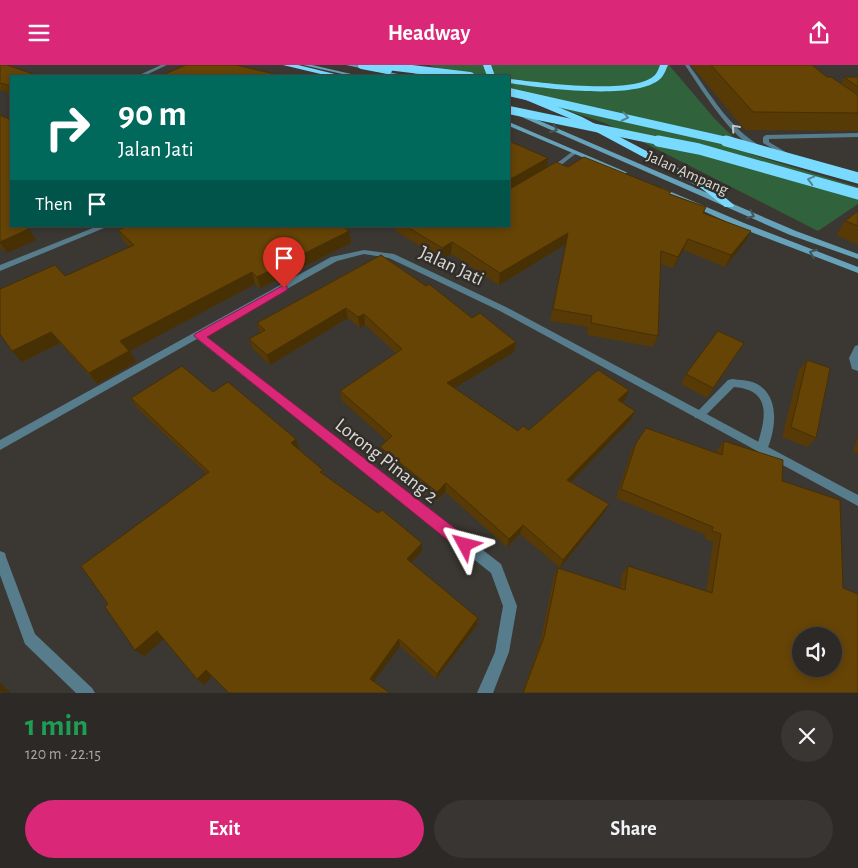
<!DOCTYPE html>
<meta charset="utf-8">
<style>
:root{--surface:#2c2926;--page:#383532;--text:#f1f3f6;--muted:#a6a6a7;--line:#484543;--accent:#db2777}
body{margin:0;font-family:"Alegreya Sans",sans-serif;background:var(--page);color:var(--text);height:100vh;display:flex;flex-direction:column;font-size:19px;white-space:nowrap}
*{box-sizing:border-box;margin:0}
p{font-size:16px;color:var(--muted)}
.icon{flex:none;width:28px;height:28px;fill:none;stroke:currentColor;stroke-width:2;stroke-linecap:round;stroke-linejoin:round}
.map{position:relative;height:628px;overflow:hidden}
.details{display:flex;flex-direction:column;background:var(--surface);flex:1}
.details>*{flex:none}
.top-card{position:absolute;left:10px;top:10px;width:500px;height:152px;border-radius:0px;box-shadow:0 2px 8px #0003,0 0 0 1px var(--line);background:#00695c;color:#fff;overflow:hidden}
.controls{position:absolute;left:792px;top:562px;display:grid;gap:10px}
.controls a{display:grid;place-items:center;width:50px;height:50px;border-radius:50%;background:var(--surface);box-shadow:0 2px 8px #0003,0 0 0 1px var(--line);font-size:25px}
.pin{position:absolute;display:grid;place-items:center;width:42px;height:42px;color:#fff;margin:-51px -21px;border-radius:50% 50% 50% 0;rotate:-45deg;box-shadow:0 0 5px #0007}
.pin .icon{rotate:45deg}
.me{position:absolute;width:55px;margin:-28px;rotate:308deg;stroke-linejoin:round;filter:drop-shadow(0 0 4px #0008)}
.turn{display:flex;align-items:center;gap:18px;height:105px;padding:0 25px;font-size:22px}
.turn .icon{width:65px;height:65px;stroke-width:2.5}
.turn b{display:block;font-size:35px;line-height:42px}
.then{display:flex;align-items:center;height:48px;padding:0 25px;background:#0003;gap:10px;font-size:19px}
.round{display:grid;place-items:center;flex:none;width:52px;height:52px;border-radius:26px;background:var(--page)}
.summary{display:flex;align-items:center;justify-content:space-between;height:85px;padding:0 25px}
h1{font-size:30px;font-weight:700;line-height:38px;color:#1e9e55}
.primary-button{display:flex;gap:10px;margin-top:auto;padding:10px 25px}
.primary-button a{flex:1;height:58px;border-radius:30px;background:var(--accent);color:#fff;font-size:20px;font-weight:700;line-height:58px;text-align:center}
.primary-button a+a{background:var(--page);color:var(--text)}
header{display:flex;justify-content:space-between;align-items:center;height:65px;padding:0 25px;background:var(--accent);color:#fff;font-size:22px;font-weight:700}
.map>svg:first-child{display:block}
.green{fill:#30633b}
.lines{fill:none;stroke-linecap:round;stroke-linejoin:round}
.service{fill:#577c8b;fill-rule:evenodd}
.minor{fill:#577c8b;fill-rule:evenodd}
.tertiary{fill:#577c8b;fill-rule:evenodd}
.secondary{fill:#66a2b9;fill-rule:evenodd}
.motorway{fill:#78dafe;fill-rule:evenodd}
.motorway-bridge-far1{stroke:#78dafe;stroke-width:8}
.motorway-bridge{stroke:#78dafe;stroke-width:11}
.wall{fill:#573a05}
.shaded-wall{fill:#473004}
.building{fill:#654406;stroke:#473004;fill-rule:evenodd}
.oneway{stroke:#548493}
.oneway2{stroke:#c1c6c7}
.oneway3{stroke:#44565b}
.route{fill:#db2777;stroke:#8e194d}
.labels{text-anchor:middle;stroke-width:5;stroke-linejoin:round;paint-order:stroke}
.far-street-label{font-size:16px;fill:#dbd9d6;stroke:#312d28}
.street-label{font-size:20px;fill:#dbd9d6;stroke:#312d28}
</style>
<header><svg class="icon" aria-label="menu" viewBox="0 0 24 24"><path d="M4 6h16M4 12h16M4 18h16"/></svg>Headway<svg class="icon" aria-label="share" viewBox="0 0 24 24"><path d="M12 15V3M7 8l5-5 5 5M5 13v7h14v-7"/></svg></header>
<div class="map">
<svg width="858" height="628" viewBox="0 0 858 628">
<rect width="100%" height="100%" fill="#3b3732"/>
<path class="green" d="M428 0H669L714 53 750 89 858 122V139L818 166 605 58 509 26V11H463Z"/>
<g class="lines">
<path class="service" d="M858 68V72L769 74V77L789 89V91L787 92 763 78V72L766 70Z
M573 86 578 87 552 107H548V105Z
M858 280V306L852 304 849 293 855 281Z
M732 314C740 315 748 315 755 318 781 330 776 366 766 387L762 389 758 387 756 384C765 356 774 325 734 322L703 353H695L694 350 728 315Z"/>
<path class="minor" d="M161 0H167L144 11H137Z
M685 0H689C711 30 729 63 762 82V84C738 85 698 19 685 0Z
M98 161H109L0 206V200Z
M364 185 394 189 506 242 858 430V441L500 246 389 193 364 189 337 196 204 270 501 499 517 541 509 587 493 628H477L495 587 503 541 491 508 197 274 0 385V375L331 192Z
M0 486 5 488 6 492 35 569 92 623 95 628H76L25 579 0 510Z"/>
<path class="tertiary" d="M406 0H410L424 11H418L406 2Z"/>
<path class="secondary" d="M303 0H312L360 11H351Z
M346 0H356L407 11H398Z
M519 47 796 166 858 189V194L790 170 517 50V48Z
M509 57 626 107 627 108 622 109 509 61Z
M658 123H662L744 158 858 202V208L738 162 658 125Z"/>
<path class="motorway" d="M283 0H298L343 11H329Z
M483 0H491L495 11H487Z
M660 0H668C666 4 664 11 660 14 636 36 541 23 509 18V14C538 17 634 31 655 10 657 8 659 3 660 0Z
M514 26H520L582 52 709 119 734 140 733 142H725L701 123 576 56 514 30Z"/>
<path class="motorway-bridge-far1" d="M362 0 388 5
M379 0 470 11
M509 27 731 77
M509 45 664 77"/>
<path class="motorway-bridge" d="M658 76 699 84 858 129
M726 76 858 113"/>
</g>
<path class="wall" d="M0 0 11 11V29L0 25Z
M691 0H812L827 12 841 19 844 12H858V66L745 65Z
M0 50 11 161 36 175 7 188 0 182Z
M548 93 546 102H568L671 129 706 142 703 148 745 177 725 202 683 185 673 203 660 199 658 271 653 282 587 270 588 262 550 256 566 179 499 220 451 189 442 195 397 167 394 161H509Z
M858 146V180L836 170 845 156Z
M118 165 349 166 351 178 261 223 255 219 130 286 136 297 97 319 60 278 22 297 65 211 130 182 124 177Z
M381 190 472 253 516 277 514 287 454 323 518 366 529 365 625 335 622 338 635 346 630 356 571 417 604 448 560 503 520 469 507 482 445 427 436 436 381 391 380 382 387 376 342 336 340 326 396 288 365 260 360 263 348 253 270 300 253 284 249 274 260 268 257 258Z
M737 288 707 333 681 319 686 309Z
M807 295 816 373 807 382 782 372 799 305Z
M213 327 296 374 299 384 323 405 324 410 422 486 411 498 478 553 477 560 436 614 400 581 212 611 204 620 197 614 163 574 144 591 135 585 108 539 207 409 137 343 131 333Z
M858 370V389L853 387Z
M724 376 782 416 843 523 858 628H522L540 579 554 511 558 503 620 523 622 509 628 501 706 526 713 477 705 474V470L616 433 631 387 636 378 717 388V385Z"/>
<path class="shaded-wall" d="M548 93 546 104 509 126V115Z
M29 164 36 175 7 188 0 178V177Z
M349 166 351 178 261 223 257 212Z
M751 166 745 177 725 202 731 190Z
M568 168 566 179 499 220 500 208Z
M688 174 683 185 673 203 678 192Z
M452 177 451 189 442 195V183Z
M252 207 255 219 130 286 136 297 97 319 89 308 120 276Z
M346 243 348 253 270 300 267 290Z
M364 249 365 260 360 263 358 252Z
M51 267 60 278 22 297 12 286Z
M516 277 514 287 446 328 447 318Z
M629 325 625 335 614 345 618 335Z
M635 346 630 356 564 424 567 415Z
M296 374 299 384 294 388 291 378Z
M446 418 445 427 436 436 437 427Z
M609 439 604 448 560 503 563 495Z
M523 460 520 469 507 482 509 474Z
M422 478V486L407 502V494Z
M478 553 477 560 436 614 437 609Z
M157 566 165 573 144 591 135 585Z
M399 574 400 581 372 619 370 614Z
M206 605 213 610 204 620 197 614Z
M0 618 11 628H3L0 625Z"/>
<path class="building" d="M0 0H7L39 11H11V21L0 18Z
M186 0H236L283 11H160Z
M711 0H812L827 12H831L858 30V48L753 47Z
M844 12H858V22Z
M0 50 11 55V161H25L29 164 0 177Z
M509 76 548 93 509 115 510 124 556 97 568 102 584 92 671 127 669 129 706 142 703 148 751 166 731 190 688 174 678 192 661 186 658 271 591 258 592 251 553 244 568 168 500 208 452 177 442 183 406 161H509Z
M858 146V161L845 156Z
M129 161H342L349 166 257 212 252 207 120 276 129 286 89 308 51 267 12 286 0 269V224L55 200 65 211 134 180 118 165Z
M381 190 426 221 429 219 472 253 480 248 516 277 447 318 518 366 523 361 529 365 598 305 629 325 618 335 635 346 567 415 609 439 563 495 523 460 509 474 446 418 437 427 380 382 392 371 340 326 402 284 364 249 358 252 346 243 267 290 249 274 265 265 257 258Z
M718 266 744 278 713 323 686 309Z
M807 295 830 303 816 373 791 362Z
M182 301 213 327 228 317 296 374 291 378 323 405 320 407 378 448 382 445 422 478 407 494 478 553 437 609 399 574 370 614 390 628H229L206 605 197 614 157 566 135 585 105 542 108 539 81 501 209 407 131 333Z
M646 363 722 390 724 376 783 395 782 416 840 435 843 523 858 529V628H523L544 572 558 503 625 525 628 501 712 528 721 469 712 466 713 462 621 424 636 378ZM801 571H834V604H801Z"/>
<defs><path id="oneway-chevron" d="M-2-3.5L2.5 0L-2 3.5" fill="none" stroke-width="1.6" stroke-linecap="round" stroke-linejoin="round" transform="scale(1.25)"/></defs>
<g class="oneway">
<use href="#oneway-chevron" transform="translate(625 52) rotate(12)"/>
<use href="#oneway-chevron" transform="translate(811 115) rotate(-165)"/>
</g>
<use class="oneway2" href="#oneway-chevron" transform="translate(735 63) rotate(-131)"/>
<g class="oneway3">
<use href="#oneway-chevron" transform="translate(554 64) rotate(24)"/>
<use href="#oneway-chevron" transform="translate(751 150) rotate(24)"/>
<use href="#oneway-chevron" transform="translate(813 188) rotate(-159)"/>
</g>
<path class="route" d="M284 220 287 221V225L207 272 470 475 472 480 470 485 465 487 460 485 194 271 195 269Z"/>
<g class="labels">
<g class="far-street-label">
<text transform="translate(688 107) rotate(24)" y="6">Jalan Ampang</text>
</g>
<g class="street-label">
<text transform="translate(452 200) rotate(25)" y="7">Jalan Jati</text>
<text transform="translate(387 395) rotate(38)" y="7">Lorong Pinang 2</text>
</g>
</g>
</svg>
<div class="controls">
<a><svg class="icon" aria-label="sound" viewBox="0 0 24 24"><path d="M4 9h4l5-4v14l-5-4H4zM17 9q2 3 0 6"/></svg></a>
</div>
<div class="pin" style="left:284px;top:223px;background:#d93025"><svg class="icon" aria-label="arrive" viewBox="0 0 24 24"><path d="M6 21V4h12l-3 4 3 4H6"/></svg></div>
<svg class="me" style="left:465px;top:480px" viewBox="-20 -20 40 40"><path d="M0-17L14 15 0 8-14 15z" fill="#db2777" stroke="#fff" stroke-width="4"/></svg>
<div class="top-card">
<div class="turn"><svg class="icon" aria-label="right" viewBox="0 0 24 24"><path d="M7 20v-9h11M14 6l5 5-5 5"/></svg><div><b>90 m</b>Jalan Jati</div></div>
<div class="then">Then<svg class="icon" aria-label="arrive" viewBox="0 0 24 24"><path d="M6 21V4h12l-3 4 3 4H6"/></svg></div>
</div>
</div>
<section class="details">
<div class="summary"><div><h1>1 min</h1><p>120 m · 22:15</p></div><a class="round"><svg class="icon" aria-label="close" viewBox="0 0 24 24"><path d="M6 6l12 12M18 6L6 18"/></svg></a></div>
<div class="primary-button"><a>Exit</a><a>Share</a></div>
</section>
